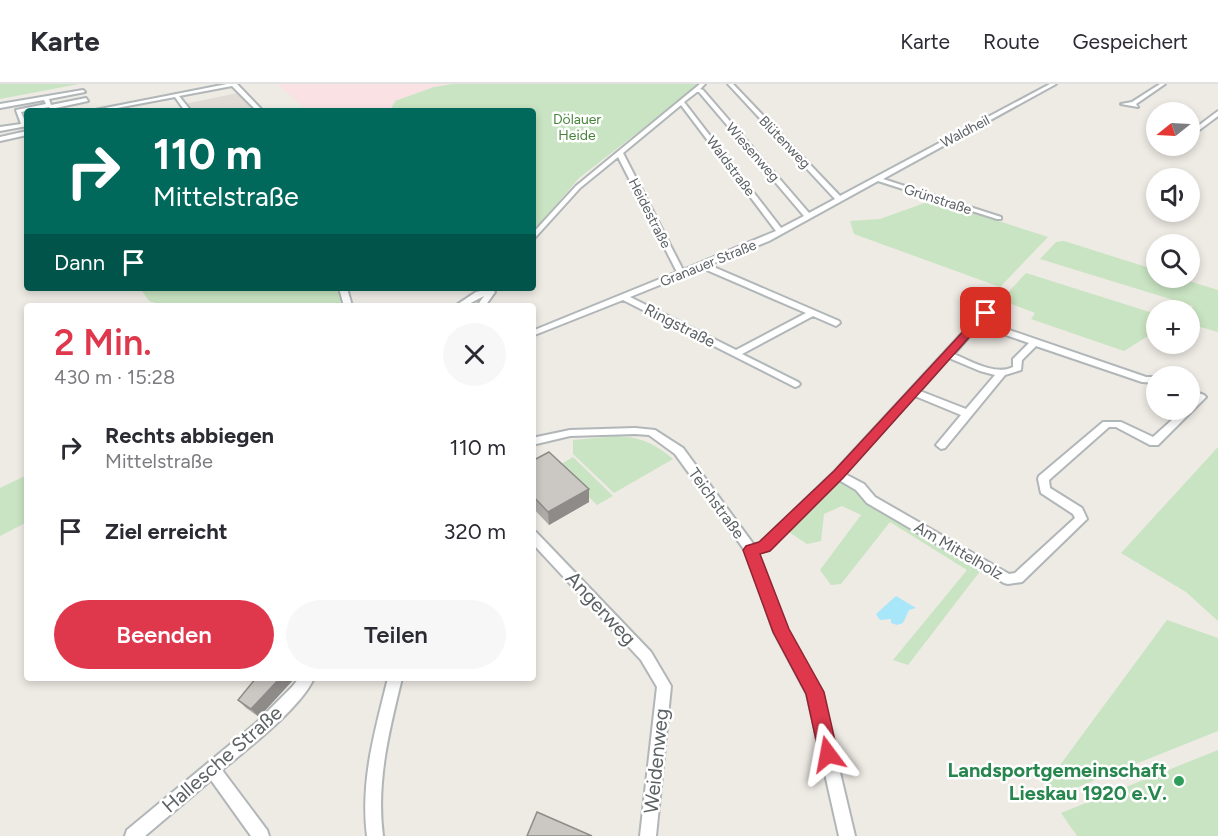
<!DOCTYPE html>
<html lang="de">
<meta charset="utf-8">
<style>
:root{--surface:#fff;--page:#f7f7f7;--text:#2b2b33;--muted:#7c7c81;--line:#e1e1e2;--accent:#df384d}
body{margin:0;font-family:Figtree,sans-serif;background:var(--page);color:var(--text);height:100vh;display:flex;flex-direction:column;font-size:22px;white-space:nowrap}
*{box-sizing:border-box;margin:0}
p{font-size:20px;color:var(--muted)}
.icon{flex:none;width:33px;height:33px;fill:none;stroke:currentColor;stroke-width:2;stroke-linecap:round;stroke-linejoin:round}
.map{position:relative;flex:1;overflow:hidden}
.side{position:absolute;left:24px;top:219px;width:512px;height:378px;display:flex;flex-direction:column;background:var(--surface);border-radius:6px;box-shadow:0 3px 9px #0003}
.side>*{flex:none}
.guide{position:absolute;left:24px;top:24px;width:512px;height:183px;border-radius:6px;box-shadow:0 3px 9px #0003;background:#00695c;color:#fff;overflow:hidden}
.needle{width:39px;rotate:252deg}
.tools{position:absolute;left:1146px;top:18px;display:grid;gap:12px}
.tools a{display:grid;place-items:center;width:54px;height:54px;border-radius:50%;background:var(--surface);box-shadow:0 3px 9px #0003;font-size:30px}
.pin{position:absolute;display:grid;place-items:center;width:51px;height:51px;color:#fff;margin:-26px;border-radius:12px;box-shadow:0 3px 9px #0006}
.me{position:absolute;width:66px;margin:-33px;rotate:347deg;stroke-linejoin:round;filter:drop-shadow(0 0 4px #0008)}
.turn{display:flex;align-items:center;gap:21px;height:126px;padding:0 30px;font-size:27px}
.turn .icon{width:78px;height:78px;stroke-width:2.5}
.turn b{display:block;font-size:42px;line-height:51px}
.then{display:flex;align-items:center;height:57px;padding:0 30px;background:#0003;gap:12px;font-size:22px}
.round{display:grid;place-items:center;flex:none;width:63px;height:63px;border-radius:32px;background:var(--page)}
.summary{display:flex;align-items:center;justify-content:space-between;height:102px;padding:0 30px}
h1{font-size:36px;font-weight:600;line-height:45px;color:var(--accent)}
.button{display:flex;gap:12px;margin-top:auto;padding:12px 30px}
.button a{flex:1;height:69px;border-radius:36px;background:var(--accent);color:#fff;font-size:24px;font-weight:600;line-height:69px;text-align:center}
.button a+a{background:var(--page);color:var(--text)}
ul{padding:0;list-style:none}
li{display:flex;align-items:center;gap:18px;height:84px;padding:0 30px}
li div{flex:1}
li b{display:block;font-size:22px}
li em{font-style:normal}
header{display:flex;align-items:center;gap:36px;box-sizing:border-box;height:84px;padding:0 30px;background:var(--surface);border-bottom:2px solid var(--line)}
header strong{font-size:28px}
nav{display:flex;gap:33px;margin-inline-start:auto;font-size:21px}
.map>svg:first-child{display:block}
.education{fill:#e1dbd5}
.medical{fill:#fae1e4}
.green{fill:#c9e4c2}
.water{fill:#a8e7fa}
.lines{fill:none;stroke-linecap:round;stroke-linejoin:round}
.minor-casing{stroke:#b1b6b8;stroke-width:4}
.minor{fill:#fff;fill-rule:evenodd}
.wall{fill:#afaba8}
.shaded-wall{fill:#8e8b88}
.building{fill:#cbc7c3;stroke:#8e8b88;stroke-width:1.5}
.route{fill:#df384d;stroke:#912432;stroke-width:1.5}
.leisure-dot{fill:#2e9e5b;stroke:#fff;stroke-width:2}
.labels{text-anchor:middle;stroke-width:5;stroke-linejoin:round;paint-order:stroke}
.far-park-label{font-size:14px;fill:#46843a;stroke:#fff}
.far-street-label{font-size:14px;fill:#5c6164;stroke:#fff}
.street-label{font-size:16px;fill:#5c6164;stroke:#fff}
.near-street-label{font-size:20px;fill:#5c6164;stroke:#fff}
.near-leisure-label{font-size:20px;font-weight:bold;fill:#27864d;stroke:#fff;text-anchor:end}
</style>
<header>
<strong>Karte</strong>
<nav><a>Karte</a><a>Route</a><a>Gespeichert</a></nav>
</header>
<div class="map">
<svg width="1218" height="752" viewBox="0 0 1218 752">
<rect width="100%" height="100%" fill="#eeeae4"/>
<path class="education" d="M238 9 254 24 240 27H191L184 20Z"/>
<path class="medical" d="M277 0H452L434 3 395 17 390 27H300L306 25Z"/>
<path class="green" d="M0 0H79L0 15Z
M452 0H700L579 94 533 148 532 27H390L395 17 434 3Z
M933 116 1048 153 1000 203 854 150 850 137 880 135Z
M1064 157 1156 186V194H1179L1218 206V248L1190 240 1189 226 1193 222 1040 175 1056 158Z
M1026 189 1156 230V247L1124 267 1031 235 1035 229 1001 216Z
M140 204H340L345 222H165L149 217Z
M619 352C643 354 655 360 673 375L614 409 573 370V356Z
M1218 363V537L1186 508 1121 469Z
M573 373 613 412 597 421 558 382Z
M27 391V438L0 452V404Z
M838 396 861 409 869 419 981 486 908 581 893 576 967 486 890 438 841 500 831 501 820 486 861 431 842 422 824 430 821 457 807 460 789 448Z
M1167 536 1218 554V647L1043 717 1049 696Z
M1218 666V752H1077L1061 729Z"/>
<path class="water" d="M896 512 916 524 909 526 903 539 897 541 891 539V535L880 536 876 530Z"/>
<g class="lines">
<g class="minor-casing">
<path id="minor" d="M227 0H237L263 27H257L232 2 179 12 191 27H185L175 13 101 27H90Z
M700 0H705L700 5 703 6 809 129 835 115 728 0H733L840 112 1050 0H1056L883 95 1001 133V135H997L878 97 769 157 709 181 839 237 840 239 836 242 813 232 742 270 798 298 800 300 798 302 795 303 623 216 532 252V247L677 188 618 73 580 104 532 157V150L576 102ZM697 8H699L804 132 781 144 684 18ZM681 21 776 147 683 186 623 69ZM702 184 806 229 736 266 630 213Z
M1160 0H1165L1136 20 1138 23 1121 20 1132 18Z
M83 6 85 8 49 15 51 21 86 14 88 17 51 25 49 23 21 28 27 42 0 47V43L21 40 16 26 46 20 44 16 0 24V20Z
M1218 27V32L1198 47H1194V45Z
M27 47V51L0 57V53Z
M339 204H347L352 222H344Z
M491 205 495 208 485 222H477L484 212 465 222H455L476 208Z
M1000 208H1003L1007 210 983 237 1146 293H1156V299L1142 298 1036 262 1022 276 1021 286 1005 291 945 364 941 365 936 361 961 331 915 312 845 390 864 400 875 413 1009 490 1015 489 1075 434 1073 430 1041 409 1038 395 1039 392 1103 338H1121L1153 353 1183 326H1190V319L1194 314 1190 312V306L1204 311 1206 313 1158 361H1150L1116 343H1109L1049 396 1050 404 1082 424 1087 435 1022 498 1008 500 1004 499 867 419 856 406 839 396 768 466 758 469 787 546 821 608 855 752H839L807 610 774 548 746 468 675 370 649 351 635 350 570 352 532 361V354L570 346 635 344 655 346 683 364 754 461 760 459 834 388ZM979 242 1029 259 1013 275V283C995 292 971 277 954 270ZM949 274 980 287 995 291 966 325 920 307Z
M532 447 536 448 651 568 671 602 656 752H640L657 603 641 576 532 459Z
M299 594H314C301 624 248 664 222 686L267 746 269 752H251L211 696 145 752H125L127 746 255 640 292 603Z
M388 594H402C389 647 376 698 383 752H367C360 697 375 647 388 594Z"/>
</g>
<use href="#minor" class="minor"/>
</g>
<path class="wall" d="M532 377 589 418 549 441 532 423Z
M254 594H295L259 633 246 624 238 616 255 595Z"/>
<path class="shaded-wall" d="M589 405V418L549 441 548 428Z
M280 594H295L259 633 251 625Z"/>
<path class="building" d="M549 368 589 405 548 428 532 411V386L535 384 532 381V377Z
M256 594H280L251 625 238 616Z
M537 728 592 752H527Z"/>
<path class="route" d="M982 227 991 229 843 394 770 467 760 470 789 545 824 608 838 670 835 677 828 680 822 677 819 670 806 610 773 548 743 466 746 462 759 458 834 387Z"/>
<circle class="leisure-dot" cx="1179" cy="697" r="6"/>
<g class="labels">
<g class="far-park-label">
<text x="577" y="40">Dölauer<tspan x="577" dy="16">Heide</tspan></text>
</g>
<g class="far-street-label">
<text transform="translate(965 47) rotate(-28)" y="5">Waldheil</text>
<text transform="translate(785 58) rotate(46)" y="5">Blütenweg</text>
<text transform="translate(753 68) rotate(49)" y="5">Wiesenweg</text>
<text transform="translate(731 82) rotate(53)" y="5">Waldstraße</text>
<text transform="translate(938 115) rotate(18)" y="5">Grünstraße</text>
<text transform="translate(650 129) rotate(63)" y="5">Heidestraße</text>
<text transform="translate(708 179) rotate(-22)" y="5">Granauer Straße</text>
</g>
<g class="street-label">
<text transform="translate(680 241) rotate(27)" y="6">Ringstraße</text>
<text transform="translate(717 419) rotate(54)" y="6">Teichstraße</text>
<text transform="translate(959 466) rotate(30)" y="6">Am Mittelholz</text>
</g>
<g class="near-street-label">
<text transform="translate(601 524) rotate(47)" y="7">Angerweg</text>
<text transform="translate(222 675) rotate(-41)" y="7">Hallesche Straße</text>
<text transform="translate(656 677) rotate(-84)" y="7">Weidenweg</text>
</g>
<g class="near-leisure-label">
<text x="1167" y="693">Landsportgemeinschaft<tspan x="1167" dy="23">Lieskau 1920 e.V.</tspan></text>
</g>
</g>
</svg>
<div class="tools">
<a><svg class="needle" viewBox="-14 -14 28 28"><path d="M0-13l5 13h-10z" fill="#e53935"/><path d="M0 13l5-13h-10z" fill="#7c7c81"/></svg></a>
<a><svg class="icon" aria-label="sound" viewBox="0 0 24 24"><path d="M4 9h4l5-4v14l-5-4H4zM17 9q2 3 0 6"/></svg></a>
<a><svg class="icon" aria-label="search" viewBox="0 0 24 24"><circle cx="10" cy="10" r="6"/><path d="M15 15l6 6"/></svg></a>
<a>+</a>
<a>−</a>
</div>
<div class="pin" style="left:986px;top:229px;background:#d93025"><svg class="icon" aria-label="arrive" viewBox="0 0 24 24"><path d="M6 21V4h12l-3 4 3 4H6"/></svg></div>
<svg class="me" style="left:828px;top:670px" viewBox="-20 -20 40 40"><path d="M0-17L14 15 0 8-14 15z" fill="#df384d" stroke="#fff" stroke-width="4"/></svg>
<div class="guide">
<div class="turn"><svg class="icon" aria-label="right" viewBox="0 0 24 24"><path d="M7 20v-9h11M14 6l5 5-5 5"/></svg><div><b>110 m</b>Mittelstraße</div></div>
<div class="then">Dann<svg class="icon" aria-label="arrive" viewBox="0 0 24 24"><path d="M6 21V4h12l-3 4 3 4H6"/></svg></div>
</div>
<section class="side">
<div class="summary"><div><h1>2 Min.</h1><p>430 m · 15:28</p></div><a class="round"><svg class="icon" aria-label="close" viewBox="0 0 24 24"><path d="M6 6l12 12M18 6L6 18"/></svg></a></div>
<ul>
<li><svg class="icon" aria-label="right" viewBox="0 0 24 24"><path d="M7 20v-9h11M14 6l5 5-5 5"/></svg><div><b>Rechts abbiegen</b><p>Mittelstraße</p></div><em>110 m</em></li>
<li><svg class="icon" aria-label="arrive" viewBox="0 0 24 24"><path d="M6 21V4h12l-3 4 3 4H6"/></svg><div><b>Ziel erreicht</b></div><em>320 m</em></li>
</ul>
<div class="button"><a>Beenden</a><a>Teilen</a></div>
</section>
</div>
